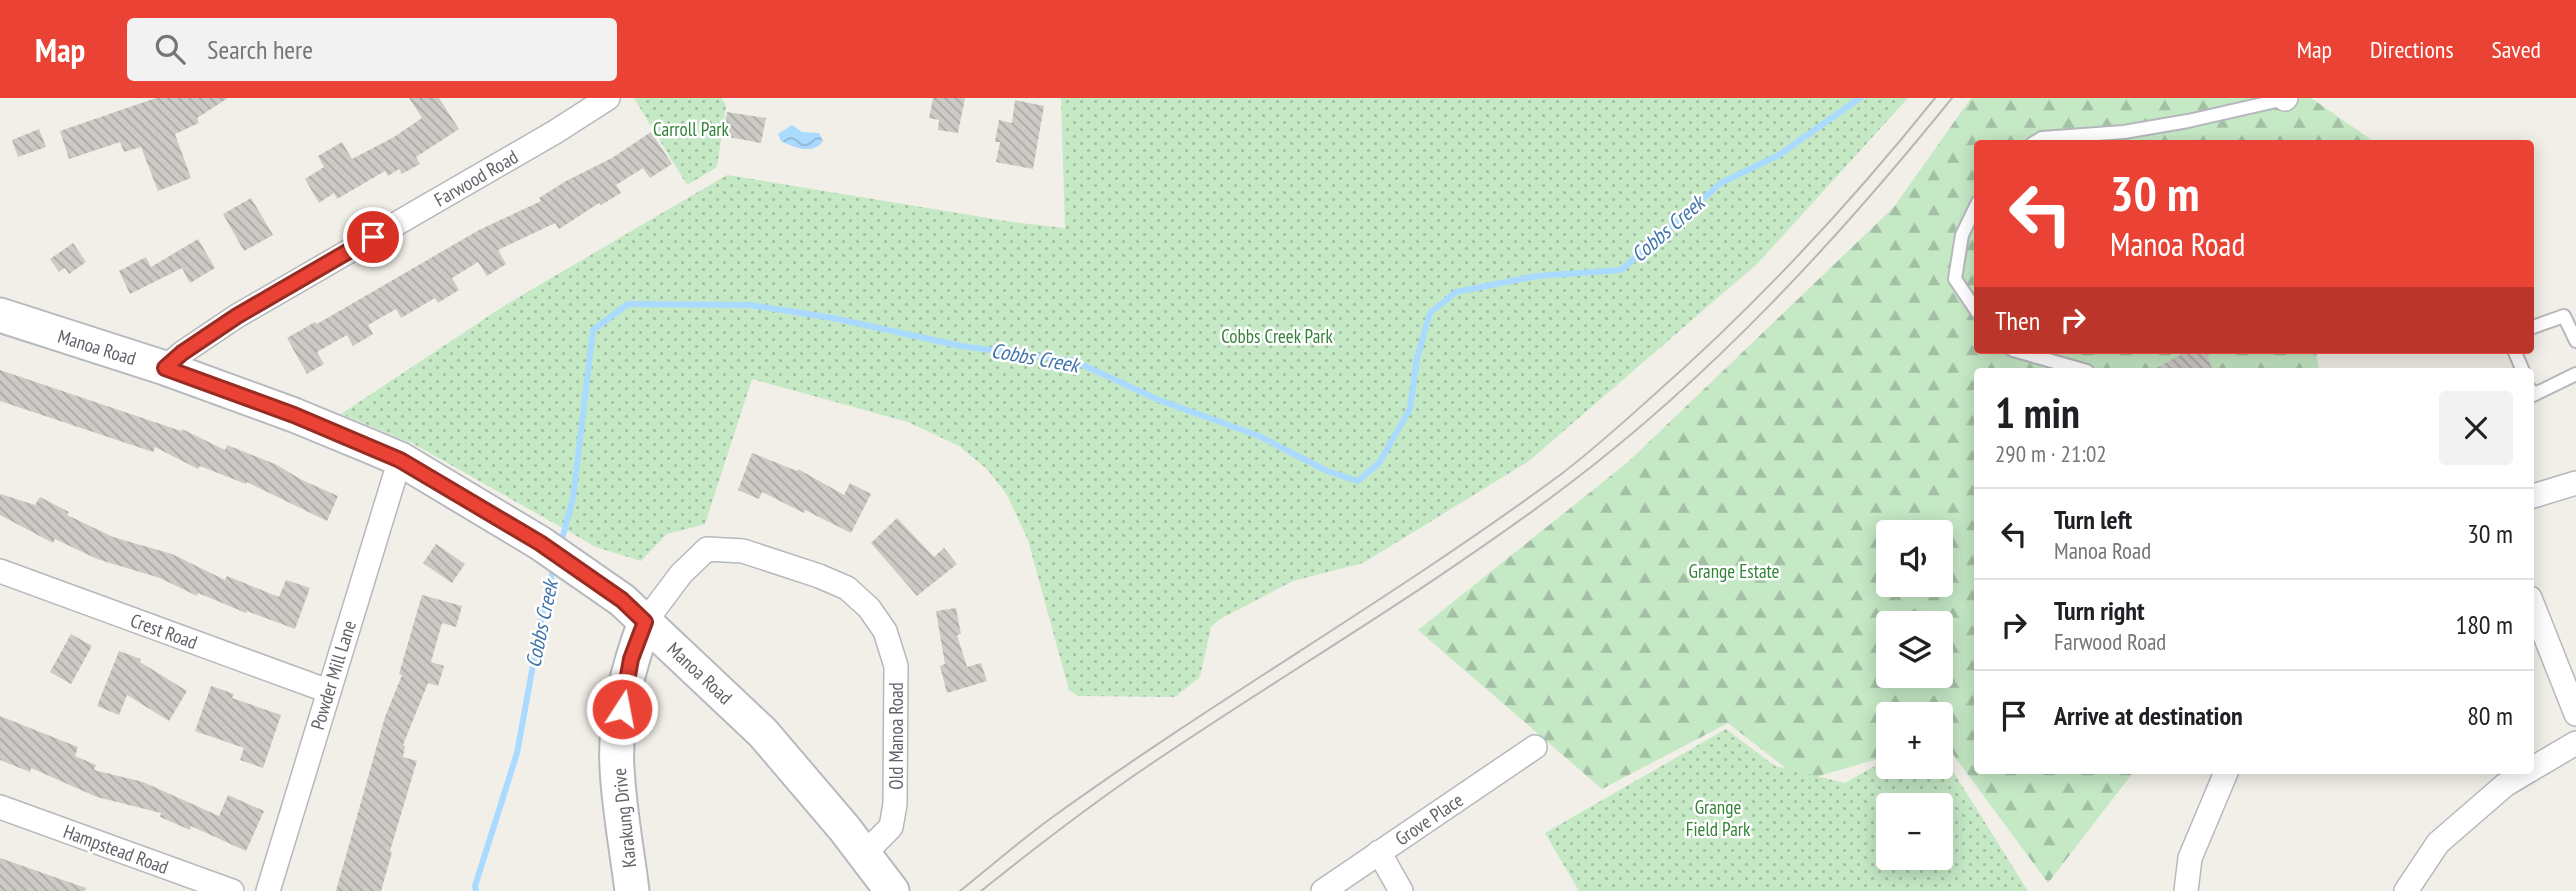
<!DOCTYPE html>
<meta charset="utf-8">
<style>
:root{--surface:#fff;--page:#f2f2f2;--text:#202124;--muted:#757577;--line:#e0e0e0;--accent:#ea4335}
body{margin:0;font-family:"PT Sans Narrow",sans-serif;background:var(--page);color:var(--text);height:100vh;display:flex;flex-direction:column;font-size:26px;white-space:nowrap}
*{box-sizing:border-box;margin:0}
p{font-size:23px;color:var(--muted)}
.icon{flex:none;width:38px;height:38px;fill:none;stroke:currentColor;stroke-width:2;stroke-linecap:round;stroke-linejoin:round}
.map{position:relative;flex:1;overflow:hidden}
.details{position:absolute;left:1974px;top:270px;width:560px;height:406px;display:flex;flex-direction:column;background:var(--surface);border-radius:7px;box-shadow:0 4px 18px #0003}
.details>*{flex:none}
.guide{position:absolute;left:1974px;top:42px;width:560px;height:214px;border-radius:7px;box-shadow:0 4px 18px #0003;background:#ea4335;color:#fff;overflow:hidden}
.controls{position:absolute;left:1876px;top:422px;display:grid;gap:14px}
.controls a{display:grid;place-items:center;width:77px;height:77px;border-radius:7px;background:var(--surface);box-shadow:0 4px 18px #0003;font-size:35px}
.pin{position:absolute;display:grid;place-items:center;width:60px;height:60px;color:#fff;margin:-30px;border:4px solid #fff;border-radius:50%;box-shadow:0 2px 7px #0007}
.me{position:absolute;width:77px;margin:-38px;rotate:11deg;stroke-linejoin:round;filter:drop-shadow(0 0 5px #0008)}
.turn{display:flex;align-items:center;gap:24px;height:147px;padding:0 21px;font-size:32px}
.turn .icon{width:91px;height:91px;stroke-width:2.5}
.turn b{display:block;font-size:49px;line-height:60px}
.then{display:flex;align-items:center;height:66px;padding:0 21px;background:#0003;gap:14px;font-size:26px}
.round{display:grid;place-items:center;flex:none;width:74px;height:74px;border-radius:7px;background:var(--page)}
.summary{display:flex;align-items:center;justify-content:space-between;height:119px;padding:0 21px}
h1{font-size:42px;font-weight:700;line-height:52px}
ul{padding:0;list-style:none}
li{display:flex;align-items:center;gap:21px;height:91px;padding:0 21px;border-top:2px solid var(--line)}
li div{flex:1}
li b{display:block;font-size:26px}
li em{font-style:normal}
header{display:flex;align-items:center;gap:42px;box-sizing:border-box;height:98px;padding:0 35px;background:var(--accent);color:#fff}
header strong{font-size:33px}
nav{display:flex;gap:38px;margin-inline-start:auto;font-size:24px}
.search{width:490px;height:63px;background:var(--page);display:flex;align-items:center;gap:18px;box-sizing:border-box;padding:0 24px;border-radius:7px;color:var(--muted);font-size:26px}
.map>svg:first-child{display:block}
.forest{fill:url(#forest-firs);fill-rule:evenodd}
.park{fill:url(#park-dots);fill-rule:evenodd}
.water{fill:url(#water-waves)}
.lines{fill:none;stroke-linecap:round;stroke-linejoin:round}
.stream{stroke:#aadaff;stroke-width:6}
.building{fill:url(#building-back-hatch)}
.lane-casing{stroke:#b5b8bc;stroke-width:16}
.street-casing{stroke:#b5b8bc;stroke-width:26}
.secondary-casing{stroke:#b6babf;stroke-width:37}
.lane{stroke:#fff;stroke-width:12}
.street{stroke:#fff;stroke-width:23}
.secondary{stroke:#fff;stroke-width:33}
.tram{stroke:#b6b7b8;stroke-width:2}
.route-casing{stroke:#982c22;stroke-width:18}
.route{stroke:#ea4335;stroke-width:12}
.labels{text-anchor:middle;stroke-width:5;stroke-linejoin:round;paint-order:stroke}
.park-label{font-size:19px;fill:#348238;stroke:#fff}
.street-label{font-size:19px;fill:#5f6368;stroke:#fff}
.water-label{font-size:21px;font-style:italic;fill:#4174aa;stroke:#fff}
</style>
<header>
<strong>Map</strong>
<div class="search"><svg class="icon" aria-label="search" viewBox="0 0 24 24"><circle cx="10" cy="10" r="6"/><path d="M15 15l6 6"/></svg>Search here</div>
<nav><a>Map</a><a>Directions</a><a>Saved</a></nav>
</header>
<div class="map">
<svg width="2576" height="793" viewBox="0 0 2576 793">
<defs>
<pattern id="forest-firs" width="22" height="20" patternUnits="userSpaceOnUse" patternTransform="scale(1.75)"><rect width="22" height="20" fill="#c5e8c5"/><path d="M5 1l3.5 6h-7zM16 11l3.5 6h-7z" fill="#a3c0a4"/></pattern>
<pattern id="park-dots" width="8" height="8" patternUnits="userSpaceOnUse" patternTransform="scale(1.75)"><rect width="8" height="8" fill="#c5e8c5"/><path d="M2 2h.1M6 6h.1" fill="none" stroke="#a3c0a4" stroke-width="1.8" stroke-linecap="round"/></pattern>
<pattern id="water-waves" width="16" height="10" patternUnits="userSpaceOnUse" patternTransform="scale(1.75)"><rect width="16" height="10" fill="#aadaff"/><path d="M0 5q4-4 8 0t8 0" fill="none" stroke="#8eb4d2"/></pattern>
<pattern id="building-back-hatch" width="6" height="6" patternUnits="userSpaceOnUse" patternTransform="scale(1.75)"><rect width="6" height="6" fill="#cccac5"/><path d="M-1 5l2 2M0 0l6 6M5-1l2 2" fill="none" stroke="#a9a8a4"/></pattern>
</defs>
<rect width="100%" height="100%" fill="#f1efe8"/>
<path class="forest" d="M1971 0H2311L2376 45 1978 46V252H2316L2319 273H1978V672H2135L2048 785 1943 643H1941V616H1888V658L1802 683 1728 625 1602 691 1418 532 1628 364 1894 109ZM1888 434H1941V486H1888ZM1888 525H1941V578H1888Z"/>
<path class="park" d="M634 0H721L726 7 717 69 687 87Z
M1061 0H1908L1758 165 1529 363 1363 465 1293 483 1220 521 1211 529 1200 579 1175 599 1078 598 1069 592 1028 442 1007 397 987 371 959 348 908 324 752 281 705 426 667 436 641 463 596 449 414 346 341 316 507 206 727 77 1012 124 1065 130Z
M1726 631 1775 668 1845 685 1880 665H1888V668H1941V659H1944L2028 793H1579L1545 735ZM1888 707H1941V760H1888Z"/>
<path class="water" d="M792 27 802 34 819 35 823 43C814 57 794 50 781 43L778 36Z"/>
<g class="lines">
<path class="stream" d="M561 445 573 400 593 232 628 206 750 207 833 220 961 248 1074 263 1159 302 1259 338 1327 373 1358 383 1379 365 1410 311 1417 260 1430 215 1456 194 1537 178 1621 172 1721 85 1779 57 1860 0
M476 793 475 788 517 655 546 496 555 466"/>
</g>
<path class="building" d="M156 0H228L197 20 199 25 175 36 191 80 158 93 141 49 124 54 120 44 69 61 60 33Z
M409 0H439L459 31 416 59 420 66 402 76 399 71 388 78 385 73 337 101 334 95 319 105 305 81 324 69 318 58 342 44 352 61 394 39 422 20Z
M933 0H965L958 35 938 32 939 22 929 20Z
M1015 2 1044 8 1033 71 996 64 1000 44H995L999 22 1012 25Z
M727 14 766 20 761 45 723 38Z
M39 31 46 49 18 59 12 42Z
M651 34 672 66 650 80 643 70 616 87 621 95 601 107 599 105 559 131 555 125 498 152 506 166 487 178 478 164 452 180 459 192 438 205 435 200 401 220 396 211 368 227 373 236 353 248 347 237 317 254 324 266 307 276 287 240 315 224 317 226 479 132 541 103 539 100 566 83 612 60Z
M251 100 273 137 244 153 223 116Z
M198 141 215 170 190 185 182 170 130 196 119 173 146 159 151 169Z
M73 145 86 164 69 176 65 170 59 174 50 161Z
M2189 252H2205L2213 273H2151Z
M0 272 181 333 182 331 225 352 227 347 275 366 302 382 338 398 327 423 247 384 246 386 200 368 198 371 155 349 153 354 0 303Z
M752 355 797 373 798 371 844 397 850 385 871 396 851 435 805 412 804 415 762 394 759 401 738 392Z
M0 396 35 407 40 399 69 414 67 417 113 439 172 456 225 482 227 478 279 499 286 482 310 490 295 531 247 513 246 515 198 495 197 498 160 480 97 461 55 441 53 445 0 417Z
M897 420 934 459 944 450 957 466 917 498 871 445Z
M436 446 465 466 452 485 423 465Z
M422 497 462 508 456 529 442 525 431 564 444 568 438 588 428 585 403 647 405 648 403 659 417 663 390 753 392 754 381 793H336L385 619 402 577 399 576Z
M956 510 961 536 957 537 967 569 981 565 987 583 947 595 940 568 945 566 936 513Z
M71 536 92 548 71 586 50 574Z
M119 553 141 561 140 564 187 593 169 623 127 597 119 617 97 608Z
M211 588 234 596 232 600 281 617 263 670 240 662 244 650 195 633Z
M0 618 78 649 75 658 96 667 94 672 143 684 219 718 228 697 264 713 246 753 191 728 190 732 160 719 161 715 97 699 31 670 30 674 0 662Z
M0 760 86 790 85 793H0Z"/>
<g class="lines">
<g class="lane-casing">
<path id="lane" d="M2032 46 2042 40 2124 34 2188 23 2285 1
M1978 104 1962 137 1955 181 1978 215
M2530 230 2564 218 2576 243
M2013 252 2087 273
M2514 252 2523 273
M2530 291 2533 297 2576 276"/>
</g>
<g class="street-casing">
<path id="street" d="M2285 1 2286 0
M165 270 182 255 237 218 555 34 608 0
M2530 399 2576 385
M0 473 328 593
M2530 500 2576 616
M645 524 681 476 707 451 743 453 819 478 847 490 869 510 885 533 896 568 895 706 891 729 864 756
M2530 672 2576 645
M0 709 232 793
M1379 754 1401 793
M268 793 400 361
M1323 793 1535 649
M2186 793 2190 760 2227 672
M2406 793 2438 745 2505 687 2530 672"/>
</g>
<g class="secondary-casing">
<path id="secondary" d="M0 217 165 270 294 317 374 350 400 361 540 445 622 502 763 635 844 730 892 793
M632 793C627 752 619 711 617 670 614 621 628 570 645 524"/>
</g>
<use href="#lane" class="lane"/>
<use href="#street" class="street"/>
<use href="#secondary" class="secondary"/>
<path class="tram" d="M960 793C991 768 1022 741 1054 718 1219 599 1396 498 1560 377 1593 352 1625 323 1656 295 1758 205 1850 106 1935 0
M981 793C1036 749 1090 707 1148 668 1288 573 1435 488 1569 386 1714 276 1838 141 1952 0"/>
</g>
<g class="lines">
<g class="route-casing">
<path id="route" d="M373 139 237 218 182 255 165 270 294 317 400 362 540 445 622 502 645 524 631 561 622 611"/>
</g>
<use href="#route" class="route"/>
</g>
<g class="labels">
<g class="park-label">
<text x="691" y="38">Carroll Park</text>
<text x="1277" y="245">Cobbs Creek Park</text>
<text x="1734" y="480">Grange Estate</text>
<text x="1718" y="716">Grange<tspan x="1718" dy="22">Field Park</tspan></text>
</g>
<g class="street-label">
<text transform="translate(476 80) rotate(-30)" y="7">Farwood Road</text>
<text transform="translate(97 249) rotate(17)" y="7">Manoa Road</text>
<text transform="translate(164 533) rotate(20)" y="7">Crest Road</text>
<text transform="translate(700 575) rotate(43)" y="7">Manoa Road</text>
<text transform="translate(333 577) rotate(-73)" y="7">Powder Mill Lane</text>
<text transform="translate(896 638) rotate(-90)" y="7">Old Manoa Road</text>
<text transform="translate(624 720) rotate(-96)" y="7">Karakung Drive</text>
<text transform="translate(1429 721) rotate(-34)" y="7">Grove Place</text>
<text transform="translate(116 751) rotate(20)" y="7">Hampstead Road</text>
</g>
<g class="water-label">
<text transform="translate(1668 131) rotate(-41)" y="7">Cobbs Creek</text>
<text transform="translate(1035 260) rotate(10)" y="7">Cobbs Creek</text>
<text transform="translate(542 526) rotate(-78)" y="7">Cobbs Creek</text>
</g>
</g>
</svg>
<div class="controls">
<a><svg class="icon" aria-label="sound" viewBox="0 0 24 24"><path d="M4 9h4l5-4v14l-5-4H4zM17 9q2 3 0 6"/></svg></a>
<a><svg class="icon" aria-label="layers" viewBox="0 0 24 24"><path d="M12 4l9 5-9 5-9-5zM3 14l9 5 9-5"/></svg></a>
<a>+</a>
<a>−</a>
</div>
<div class="pin" style="left:373px;top:139px;background:#d93025"><svg class="icon" aria-label="arrive" viewBox="0 0 24 24"><path d="M6 21V4h12l-3 4 3 4H6"/></svg></div>
<svg class="me" style="left:622px;top:611px" viewBox="-20 -20 40 40"><circle r="17" fill="#ea4335" stroke="#fff" stroke-width="3"/><path d="M0-11L8 9 0 5-8 9z" fill="#fff"/></svg>
<div class="guide">
<div class="turn"><svg class="icon" aria-label="left" viewBox="0 0 24 24"><path d="M17 20v-9H6M10 6l-5 5 5 5"/></svg><div><b>30 m</b>Manoa Road</div></div>
<div class="then">Then<svg class="icon" aria-label="right" viewBox="0 0 24 24"><path d="M7 20v-9h11M14 6l5 5-5 5"/></svg></div>
</div>
<section class="details">
<div class="summary"><div><h1>1 min</h1><p>290 m · 21:02</p></div><a class="round"><svg class="icon" aria-label="close" viewBox="0 0 24 24"><path d="M6 6l12 12M18 6L6 18"/></svg></a></div>
<ul>
<li><svg class="icon" aria-label="left" viewBox="0 0 24 24"><path d="M17 20v-9H6M10 6l-5 5 5 5"/></svg><div><b>Turn left</b><p>Manoa Road</p></div><em>30 m</em></li>
<li><svg class="icon" aria-label="right" viewBox="0 0 24 24"><path d="M7 20v-9h11M14 6l5 5-5 5"/></svg><div><b>Turn right</b><p>Farwood Road</p></div><em>180 m</em></li>
<li><svg class="icon" aria-label="arrive" viewBox="0 0 24 24"><path d="M6 21V4h12l-3 4 3 4H6"/></svg><div><b>Arrive at destination</b></div><em>80 m</em></li>
</ul>
</section>
</div>
